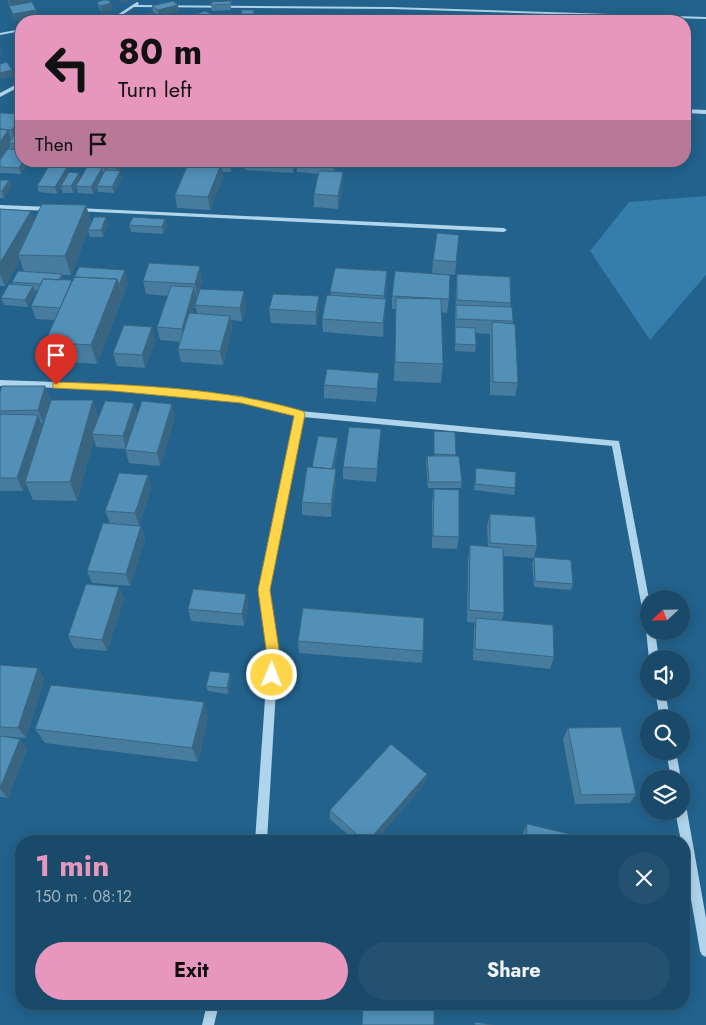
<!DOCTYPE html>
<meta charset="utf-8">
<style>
:root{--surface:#1a4a69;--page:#23516f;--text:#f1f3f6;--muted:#9fb3c0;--line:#38627d;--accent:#e797bd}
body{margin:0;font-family:Jost,sans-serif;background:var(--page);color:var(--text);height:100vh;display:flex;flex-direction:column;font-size:19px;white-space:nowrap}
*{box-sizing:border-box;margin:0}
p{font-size:16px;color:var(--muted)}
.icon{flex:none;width:28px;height:28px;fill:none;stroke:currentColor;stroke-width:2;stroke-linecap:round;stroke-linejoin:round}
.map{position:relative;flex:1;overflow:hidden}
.sheet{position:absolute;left:15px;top:835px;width:675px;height:175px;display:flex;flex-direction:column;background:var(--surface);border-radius:20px;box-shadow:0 2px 12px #0003,0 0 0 1px var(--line)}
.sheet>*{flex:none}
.hud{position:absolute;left:15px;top:15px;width:676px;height:152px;border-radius:20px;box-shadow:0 2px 12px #0003,0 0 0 1px var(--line);background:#e797bd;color:#111;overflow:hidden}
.needle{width:32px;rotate:248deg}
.tools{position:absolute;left:640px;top:590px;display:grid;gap:10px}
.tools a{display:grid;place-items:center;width:50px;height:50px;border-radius:50%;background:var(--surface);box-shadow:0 2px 12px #0003,0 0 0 1px var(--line);font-size:25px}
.pin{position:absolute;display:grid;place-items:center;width:42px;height:42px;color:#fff;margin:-51px -21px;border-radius:50% 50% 50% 0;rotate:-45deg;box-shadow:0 0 5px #0007}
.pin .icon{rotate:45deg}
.me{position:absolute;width:55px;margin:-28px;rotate:1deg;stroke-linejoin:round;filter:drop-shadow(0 0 4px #0008)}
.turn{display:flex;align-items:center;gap:18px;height:105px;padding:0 20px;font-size:22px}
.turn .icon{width:65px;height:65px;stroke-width:2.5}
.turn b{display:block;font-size:35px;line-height:42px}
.then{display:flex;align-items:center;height:48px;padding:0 20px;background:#0003;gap:10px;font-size:19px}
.round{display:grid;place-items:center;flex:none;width:52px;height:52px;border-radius:26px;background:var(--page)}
.summary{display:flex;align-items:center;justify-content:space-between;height:85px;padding:0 20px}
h1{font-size:30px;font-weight:700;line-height:38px;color:var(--accent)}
.action{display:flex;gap:10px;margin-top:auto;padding:10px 20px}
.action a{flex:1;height:58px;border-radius:30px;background:var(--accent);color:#111;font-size:20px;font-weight:700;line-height:58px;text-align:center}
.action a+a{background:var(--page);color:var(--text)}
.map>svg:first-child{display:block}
.green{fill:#357daa}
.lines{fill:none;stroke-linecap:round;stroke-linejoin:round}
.minor{fill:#b0d4eb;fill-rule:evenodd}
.wall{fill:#477c9e;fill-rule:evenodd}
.shaded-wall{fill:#396581}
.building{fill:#5290b8;stroke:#396581}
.route{fill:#ffd54a;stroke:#a68a30}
</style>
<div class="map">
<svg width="706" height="1025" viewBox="0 0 706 1025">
<rect width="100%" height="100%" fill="#22628c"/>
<path class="green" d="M706 196V275L650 340 590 251 629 202Z"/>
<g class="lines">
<path class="minor" d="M137 2 139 3 138 5 391 7 706 17V19L391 9 134 7 113 21H108Z
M21 29V31L0 35V33Z
M21 82V86L0 97V93Z
M685 109 706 110V114L685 113Z
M0 205 52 207 55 209 52 211 0 209Z
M77 208 504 228 507 230 504 232 75 211 74 210Z
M0 380 113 384 241 396 300 411 619 441 649 599V631H655L659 659H649L646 630 612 446 303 417 269 590 278 656 267 841H255L268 656 259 590 296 416 241 402 113 390 0 386Z
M655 691H665L670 719H660Z
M666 751H676L681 779H671Z
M681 806 685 807 687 811 706 918V957L702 955 700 951 684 859V841H681L675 811H681Z
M207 1004H219L214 1025H202Z"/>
</g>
<path class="wall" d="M8 0H31L36 10 37 17 14 20Z
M231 1V10L212 11 211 5Z
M97 2 111 3 112 10 102 12 99 8Z
M152 6 179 11 159 16 153 12Z
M254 10V20H242L241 14Z
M21 111V174L0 173V114H19Z
M88 161H129L126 166H121L119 171 122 178 114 193 98 192 97 187 93 194 78 193 77 187 73 193H63L61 187 57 194 39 192 37 186 67 167 68 173 81 179 86 168V166Z
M138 161H182L181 164Z
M189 161H235L231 172H222L223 177 210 210 177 208 175 195Z
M244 161H337L334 172H343V186L338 209 314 207V194L319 174 297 172 296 161 293 173 245 170Z
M0 180H9L11 187 4 198H0Z
M86 205 91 223 108 224 103 237H90L88 231 71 275H62L64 280 72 282 128 283 97 364 52 361 45 342 55 320 36 319 31 306 38 291 35 290V293L28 307 4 305 1 298 13 284 12 282 24 272 20 260 5 286H0V209L34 221Z
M165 219 167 226 163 234 131 232 129 225Z
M459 235 455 275 432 273 433 260Z
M387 271V285L385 299H386L385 313 383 337 323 332 322 319 331 296 330 292Z
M457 274 511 303 510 307 513 321V324L518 383 515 396 490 395V334L475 333 476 345 475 352 455 351V318L456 288Z
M202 279 197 297H196L197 300 246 305 242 321 231 320 232 329 223 365 181 362 178 349 181 342 160 340 157 327 168 296 146 294 143 281ZM195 305 197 314H193Z
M392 296 449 299 447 313 441 312 443 364 441 383 394 381 396 309H392Z
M269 309 319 310 316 325 271 323Z
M155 340 145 368 117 366 113 353Z
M324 385 378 386 376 402 324 398Z
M45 386 50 399 43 423H41L43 427 93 400 98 417 134 403 137 414 175 417 160 466 129 463 125 449 96 447 94 439 77 501 33 500 26 484 23 491H0V392Z
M381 429 380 442 376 482 343 479V467Z
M434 431 455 432V456L462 482 461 488H428L426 463 427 456H434Z
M338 445 334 469 336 482 331 517 302 515V502L312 467Z
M476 468 515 488 514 495 474 490Z
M148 475 151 488 139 526 110 523 105 511Z
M434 489 459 537 457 549 432 548V502Z
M490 514 537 546 534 557 573 584 571 590 534 587 532 563 534 558 503 556 504 613 502 620 554 657 550 669 473 660 474 629 475 623 467 622 468 558 470 545 488 547 487 526Z
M141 526 145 539 130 586 92 583 87 571Z
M119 587 124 599 107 651 74 648 68 636Z
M246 594 248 606 244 626 191 621 188 609Z
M298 641 423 651 422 663 299 653Z
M0 665 38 668 44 679 26 738 0 736Z
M230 673 231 679 228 694 208 691 206 686Z
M208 717 198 762 45 743 35 729Z
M568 728 636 794 630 803 575 804 563 739Z
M0 736 27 749 8 798 0 797Z
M427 774 425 783 375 841H355L330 819V810Z
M527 824 600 841H522L523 833Z"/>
<path class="shaded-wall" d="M9 0H31L33 7 12 11Z
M120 0H127V1L121 3Z
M111 3 112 10 102 12 100 6Z
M178 5 179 11 159 16 158 10Z
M36 10 37 17 14 20 13 14Z
M0 46 2 54H0Z
M12 70 14 76 1 79 0 73Z
M15 125 17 132 14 136 12 130Z
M8 130 12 143H9L10 146 0 161V142Z
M23 161H29L21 174 19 168Z
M108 161 109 167H107L108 170 106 174 104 167Z
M119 161H120L121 167 117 174 116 168Z
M125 161H129L126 166Z
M229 161H235L231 172Z
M292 161H296L293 173Z
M333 161H337L334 175Z
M221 164 223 177 210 210 208 197Z
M67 167 68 174 61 186V187L57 194 55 187Z
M102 168 103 175 93 194 91 187Z
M120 171 122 178 114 193 112 187Z
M343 172V186L338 209V196Z
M79 173 81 179 73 193 71 186Z
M9 180 11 187 4 198 2 191Z
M86 205 91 224 88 230V231L71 275 65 256Z
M31 211 37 230 18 255 20 260 5 286 0 274V263Z
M106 217 108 224 103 237 101 230Z
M165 219 167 226 163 234 162 227Z
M200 266 202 279 197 297 195 284Z
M125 270 128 283 122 298 119 285Z
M387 271V285L383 309 384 296Z
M62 274 64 281 56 285Z
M117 279 122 298 97 364 91 345Z
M33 286 35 293 28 307 25 300Z
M194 287 197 300 185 342 182 329Z
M244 291 246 305 242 321 240 308Z
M319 296V310L316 325V312Z
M386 299 385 313 383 337V323Z
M230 316 232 329 223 365 220 351Z
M152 327 155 340 145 368 142 355Z
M45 386 50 399 43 423 38 410Z
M93 400 99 419 92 434 94 439 77 501 70 482Z
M134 403 138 416 126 449 123 436Z
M172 404 175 417 160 466 157 453Z
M38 415 43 428 25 482 26 484 23 491 17 478Z
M338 438V445L332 476V470Z
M336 469V482L331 517V504Z
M148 475 151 488 139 526 135 513Z
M141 526 145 539 130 586 126 574Z
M119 587 124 599 107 651 102 640Z
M246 594 248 606 244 626 242 614Z
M38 668 44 679 26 738 18 728Z
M230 673 231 679 228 694 227 688Z
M204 702 208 717 198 762 192 748Z
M20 739 27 749 8 798 0 789V788Z
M427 774 425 783 375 841H368Z"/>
<path class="building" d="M104 0H108L111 3 100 6 97 2Z
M173 1 178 5 158 10 152 6Z
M231 1V4L211 5 212 2Z
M32 2 36 10 13 14 9 6Z
M242 10H254L253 14H241Z
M205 11 222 20 220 21H179Z
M151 13 159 21H138L134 16Z
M127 18 129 21H119L118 20Z
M7 62 12 70 0 73V64Z
M21 111V122H14Z
M0 113 19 114 14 122 15 125 12 130 0 129Z
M0 129 8 130 0 142Z
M15 133 21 134V144L9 143Z
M8 149 21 150V161H23L19 168 0 167V160Z
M88 161H107L104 167 86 166Z
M110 161H119L116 168 107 167Z
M189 162 221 164 208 197 175 195Z
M49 166 67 167 55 187 37 186Z
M87 167 102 168 91 187 76 186Z
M105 170 120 171 112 187 97 186Z
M319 171 343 172 338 196 314 194Z
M69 172 79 173 71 186H61Z
M0 180H9L2 191H0Z
M42 204 86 205 65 256 18 255Z
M0 209 31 211 0 263Z
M94 217H106L101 230H88Z
M133 217 165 219 162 227 129 225Z
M437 233 459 235 456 262 433 260Z
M149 263 200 266 195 284 143 281Z
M79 267 125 270 119 285 117 279 74 277 72 282Z
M335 268 387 271 384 296 330 292Z
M18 271 62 274 59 280 43 279 41 284 12 282Z
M395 271 450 275 449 299 392 296Z
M457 274 510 277 511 303 457 300Z
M74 277 117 279 91 345 45 342Z
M43 279 72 280 60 308 31 306Z
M9 284 33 286 25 300 1 298Z
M171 286 194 287 182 329 157 327Z
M200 289 244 291 240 308 195 305Z
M273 294 319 296 316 312 269 309Z
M327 295 386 299 383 323 322 319Z
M396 298 441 299 443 364 395 362Z
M456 305 512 307 513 321 456 319Z
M189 313 230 316 220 351 178 349Z
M492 322 515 324 518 383 493 382Z
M124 325 152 327 142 355 113 353Z
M455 327 475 328 476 345 455 344Z
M327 369 379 373 377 389 324 385Z
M2 386H45L38 410 0 411V392Z
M51 400H93L70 482H25Z
M105 401 134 403 123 436 92 434Z
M142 401 172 404 157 453 125 450Z
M0 414 38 415 17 478H0Z
M349 427 381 429 377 469 343 467Z
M434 431 455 432 456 455 434 454Z
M318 436 338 438 332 469 312 467Z
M427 456H459L462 482H429Z
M307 467 336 469 331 504 302 502Z
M476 468 516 472 515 488 475 484Z
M119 473 148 475 135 513 105 511Z
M434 489 459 490V537L433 536Z
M490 514 535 517 537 546 490 543Z
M103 523 141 526 126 574 87 571Z
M470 545 503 548 504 613 469 610Z
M534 557 571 560 573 584 535 581Z
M86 584 119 587 102 640 68 636Z
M193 589 246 594 242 614 188 609Z
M303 608 424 618 423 651 298 641Z
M476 618 553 625 554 657 475 649Z
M0 665 38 668 18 728 0 727Z
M210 671 230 673 227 688 206 686Z
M51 685 204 702 192 748 35 729Z
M621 727 636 794 581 795 568 728Z
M0 736 20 739 0 788Z
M391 744 427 774 368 841H364L330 810Z
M527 824 600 841H526Z
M363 1004H434V1025H362Z
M475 1022 493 1025H475Z"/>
<path class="route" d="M56 382C139 385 224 388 303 411L305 414 270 590 280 656 277 679 272 681 268 679 266 675 267 656 258 590 294 416 241 403 113 391 53 388V383Z"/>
</svg>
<div class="tools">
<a><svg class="needle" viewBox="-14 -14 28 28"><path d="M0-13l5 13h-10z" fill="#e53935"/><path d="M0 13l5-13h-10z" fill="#9fb3c0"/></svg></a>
<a><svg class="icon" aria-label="sound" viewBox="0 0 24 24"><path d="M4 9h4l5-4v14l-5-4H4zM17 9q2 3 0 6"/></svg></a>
<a><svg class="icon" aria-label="search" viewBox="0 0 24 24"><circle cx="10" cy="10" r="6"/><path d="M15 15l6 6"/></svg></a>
<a><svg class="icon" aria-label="layers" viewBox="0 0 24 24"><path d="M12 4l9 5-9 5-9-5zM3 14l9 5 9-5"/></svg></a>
</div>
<div class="pin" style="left:56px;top:385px;background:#d93025"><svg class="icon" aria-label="arrive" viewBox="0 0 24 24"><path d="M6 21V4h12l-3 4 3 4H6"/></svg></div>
<svg class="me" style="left:272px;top:675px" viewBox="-20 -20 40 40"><circle r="17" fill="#ffd54a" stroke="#fff" stroke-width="3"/><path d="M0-11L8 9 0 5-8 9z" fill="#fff"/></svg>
<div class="hud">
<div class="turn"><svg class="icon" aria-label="left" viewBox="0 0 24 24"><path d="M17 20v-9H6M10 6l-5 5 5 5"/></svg><div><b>80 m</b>Turn left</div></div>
<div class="then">Then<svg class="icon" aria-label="arrive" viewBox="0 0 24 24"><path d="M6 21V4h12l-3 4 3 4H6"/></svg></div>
</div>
<section class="sheet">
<div class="summary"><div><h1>1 min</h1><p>150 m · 08:12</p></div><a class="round"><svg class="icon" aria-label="close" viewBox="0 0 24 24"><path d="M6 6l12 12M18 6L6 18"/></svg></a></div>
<div class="action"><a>Exit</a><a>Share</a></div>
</section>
</div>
